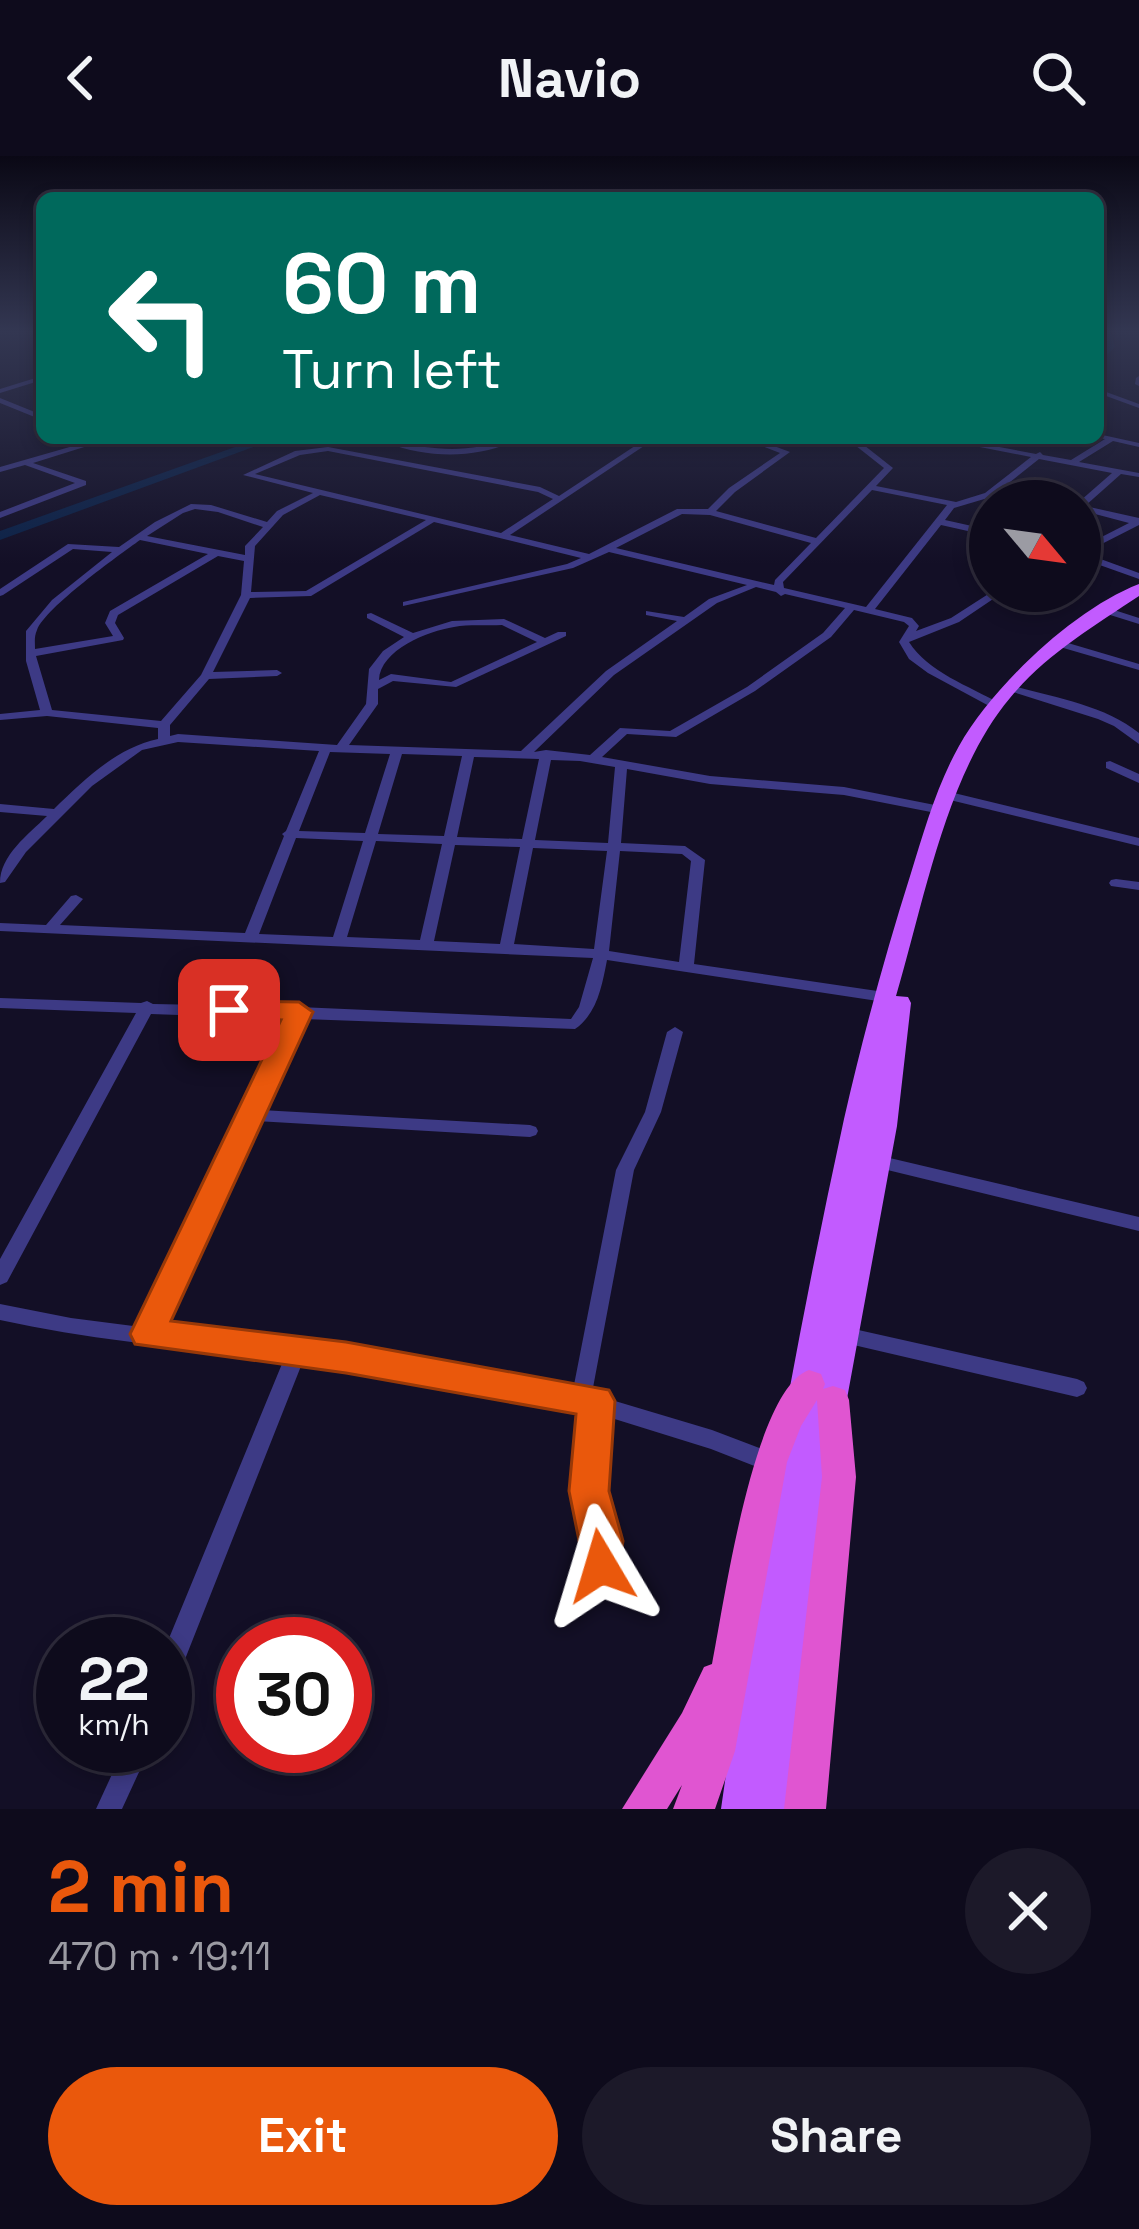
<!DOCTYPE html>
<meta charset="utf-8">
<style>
:root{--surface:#0e0b1c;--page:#1c1929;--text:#f1f3f6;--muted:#9b9ba3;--line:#2e2b3b;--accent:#ea580c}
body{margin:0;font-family:"Space Grotesk",sans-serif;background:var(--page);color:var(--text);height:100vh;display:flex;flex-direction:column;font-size:45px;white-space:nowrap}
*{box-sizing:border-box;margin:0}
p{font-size:39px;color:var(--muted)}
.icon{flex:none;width:66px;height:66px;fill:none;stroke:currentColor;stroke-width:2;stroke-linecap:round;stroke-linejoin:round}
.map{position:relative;height:1653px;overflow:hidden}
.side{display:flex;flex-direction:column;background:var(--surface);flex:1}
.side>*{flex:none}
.top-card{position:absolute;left:36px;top:36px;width:1068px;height:252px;border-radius:18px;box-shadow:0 6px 18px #0003,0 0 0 3px var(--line);background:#00695c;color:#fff;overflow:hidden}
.needle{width:78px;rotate:119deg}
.fabs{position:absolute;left:969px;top:324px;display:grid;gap:24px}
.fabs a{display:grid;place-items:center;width:132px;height:132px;border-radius:50%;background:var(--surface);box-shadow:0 6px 18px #0003,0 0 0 3px var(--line);font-size:60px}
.speed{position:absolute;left:36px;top:1461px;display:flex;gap:24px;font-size:60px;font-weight:700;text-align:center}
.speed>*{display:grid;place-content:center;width:156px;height:156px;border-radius:50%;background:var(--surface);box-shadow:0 6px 18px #0003,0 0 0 3px var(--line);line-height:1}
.speed small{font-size:30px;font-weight:400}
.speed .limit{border:18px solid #d22;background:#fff;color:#111}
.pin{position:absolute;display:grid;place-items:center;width:102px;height:102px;color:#fff;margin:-51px;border-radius:24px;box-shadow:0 6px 18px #0006}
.me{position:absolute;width:132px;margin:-66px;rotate:353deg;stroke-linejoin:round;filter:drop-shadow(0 0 9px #0008)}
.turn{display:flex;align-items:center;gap:42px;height:252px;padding:0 48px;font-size:54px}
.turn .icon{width:156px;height:156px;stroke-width:2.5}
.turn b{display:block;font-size:84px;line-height:102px}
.round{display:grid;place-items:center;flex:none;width:126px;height:126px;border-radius:63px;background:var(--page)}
.head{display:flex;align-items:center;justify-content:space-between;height:204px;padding:0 48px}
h1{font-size:72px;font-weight:600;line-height:90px;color:var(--accent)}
.cta{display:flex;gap:24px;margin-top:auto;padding:24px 48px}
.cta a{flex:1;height:138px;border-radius:72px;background:var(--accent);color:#fff;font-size:48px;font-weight:600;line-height:138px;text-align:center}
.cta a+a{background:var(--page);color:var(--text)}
header{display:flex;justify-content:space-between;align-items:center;height:156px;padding:0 48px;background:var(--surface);font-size:54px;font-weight:600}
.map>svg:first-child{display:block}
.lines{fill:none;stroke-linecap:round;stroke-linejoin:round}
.river{fill:#0c2248;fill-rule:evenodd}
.minor{fill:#3d3a85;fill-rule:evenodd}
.primary{fill:#c25bff;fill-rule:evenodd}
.trunk{fill:#e055d1;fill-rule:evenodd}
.route{fill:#ea580c;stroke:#983908;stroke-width:3}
</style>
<header><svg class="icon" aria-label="back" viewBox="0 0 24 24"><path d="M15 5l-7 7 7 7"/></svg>Navio<svg class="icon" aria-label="search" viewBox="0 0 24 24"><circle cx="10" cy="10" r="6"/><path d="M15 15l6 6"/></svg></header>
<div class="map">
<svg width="1139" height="1653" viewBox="0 0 1139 1653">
<rect width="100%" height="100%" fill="#130f26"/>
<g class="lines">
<path class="river" d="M1101 177H1111L1115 191 1098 207V198L1105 191Z
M260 282H278L0 384V375Z"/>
<path class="minor" d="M42 220V224L0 237V233Z
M1139 220V230L1135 228 1136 222Z
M1098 233 1139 248V252L1098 237Z
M0 242 42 259V264L0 247Z
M1098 278 1139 287V291L1113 285 1079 306 1139 317V321L1121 318 1085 350 1139 362V369L1084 397 1139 417V423L1080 402V392L1129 367 1080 354V345L1112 317 1039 303 991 341 954 352 945 364 990 374V380L941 369 875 453 912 462 919 470 916 475 951 462 993 435H1005L959 466 909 486C928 516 969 530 999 547V551H991L928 517 909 503 899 486 909 470 904 466 854 454 831 481 755 535 676 581 627 578 602 601 710 620 844 631 945 651 947 654 941 658 844 639 710 628 627 613 621 687 685 690 705 704 694 808 891 837 899 842 896 846 891 847 607 804C602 830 597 858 575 873L303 863 261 954 530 969 536 971 538 975 536 979 530 981 256 965 159 1173C298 1187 436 1202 573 1234L616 1014 645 956 667 876 675 871 683 876 661 956 634 1014 592 1237 596 1236 603 1239 605 1242 712 1274 778 1299 781 1306 778 1313 770 1316 711 1293 605 1260 600 1335 614 1385 611 1434 607 1442 599 1445 591 1442 587 1434 592 1385 578 1335 585 1255 474 1231 303 1205 174 1531 165 1534V1492L284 1203C189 1192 94 1185 0 1164V1148L71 1162 141 1171 288 863 151 858 7 1126 0 1129V1103L136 857 0 852V842L141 847 147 845 153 848 299 851 571 863 579 851 593 802 0 775V767L46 769 71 740 76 739 83 743 60 769 245 777 284 680 282 678 286 675 319 595 178 586 142 594 92 630 26 696 5 726 0 727C0 699 28 679 47 660L0 656V648L54 653C84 624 116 592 158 583V572L47 560 0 564V558L40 554 26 505V475L52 444 112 396 73 393 3 439 0 440V433L68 388 119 391 155 366 191 348 211 349 267 366 277 355 313 337 243 319 295 295 328 291 540 331 559 340 647 282H656L510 379 589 398 677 353H708L729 332 780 297 741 282H753L790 296 735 336 716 355 816 382 884 312 846 282H855L893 312 876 330 956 346 985 337 1031 301 934 282H951L1036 298 1040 296 1043 299 1071 304 1105 283 1098 282ZM328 295 538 336 553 343 501 377 255 318 300 299ZM872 334 947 349 866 451 784 432 783 426ZM320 339 426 364 306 435 251 436 255 390 283 359ZM195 353 218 356 263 371 245 390V399L147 380 183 357ZM682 358 710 359 811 387 775 424 774 429 616 392ZM434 366 581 402 567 408 403 446V450L573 412 609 396 747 429 709 443 684 461 646 455V459L677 465 606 515 521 595 349 589 378 548V533L393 525 456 531 566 480V476H558L545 482 504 463 452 465 413 477 371 457 367 458V462L404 481 383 495 369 513 366 548 337 589 178 578 170 580V569L209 523 277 520 282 517 277 514 213 516 250 442 311 440ZM140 384 208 398 110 455 105 467 113 480 35 493C35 486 34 481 37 474 46 451 118 400 140 384ZM218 400 244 405 241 439 201 519 161 565 52 554 36 500 123 484 124 482 115 467 118 459ZM756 431 776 436 781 440 785 438 845 452 823 477 747 531 670 575 620 572 590 599 546 594 534 596 614 519 717 447ZM502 469 537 486 451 526 391 518 379 524C380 494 428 475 454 471 469 468 487 470 502 469ZM330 596 390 598 365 677 299 675ZM402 598 462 600 444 680 378 678ZM474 601 539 603 522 683 457 681ZM551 604 580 605 615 611 608 687 535 684ZM296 682 363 685 333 781 259 778ZM376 685 442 688 420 784 347 781ZM455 689 520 691 500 788 434 785ZM533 692 607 695 594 793 514 788ZM620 695 682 698 691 705 679 806 609 795Z
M101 282H113L33 307 86 325V329L0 362V356L75 327 25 309 0 316V311Z
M509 282H520C481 303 429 303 388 287L392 285C433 294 469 298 509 282Z
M1111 453 1139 462V468L1107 458 1106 456Z
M1060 487H1068L1139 508V514L1060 491Z
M1017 531C1057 542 1106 550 1139 577V588L1114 570 1098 563 1013 536V532Z
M1110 605 1139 618V627L1106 612V606Z
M954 637 1139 682V690L950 644 948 641Z
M1116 723 1139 726V734L1111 730 1109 727 1111 724Z
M877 999 1139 1061V1075L871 1010 868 1005 871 1000Z
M845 1171 1077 1223 1084 1226 1087 1232 1084 1238 1077 1241 845 1187 838 1185 835 1179 838 1173Z
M125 1590H151L122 1653H96Z"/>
<path class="primary" d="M1139 428V440C1094 470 1045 499 1010 542 946 618 924 746 896 840L908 841 911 847 897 970 833 1319 791 1653H721C754 1422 794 1192 844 963 863 880 885 799 911 717 924 675 937 629 959 590 993 530 1074 453 1139 428Z"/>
<path class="trunk" d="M809 1214 821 1218 825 1228 823 1233 833 1230 845 1234 849 1244 856 1321 826 1653H784L822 1321 817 1244 801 1270 787 1306 735 1595 715 1653H673L682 1629 667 1653H622L682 1557 704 1511 712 1508C724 1449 753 1234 809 1214Z"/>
</g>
<linearGradient id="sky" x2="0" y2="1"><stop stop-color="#0a0815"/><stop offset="0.43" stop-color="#333752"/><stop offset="1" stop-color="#333752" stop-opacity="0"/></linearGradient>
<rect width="1139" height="408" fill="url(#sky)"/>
<path class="route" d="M229 845 299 846 313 856 171 1165 346 1186 609 1234 615 1245 609 1335 623 1385 616 1424 601 1430 587 1424 569 1335 576 1258 346 1217 135 1188 130 1178 281 864 219 861 215 854Z"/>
</svg>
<div class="fabs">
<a><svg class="needle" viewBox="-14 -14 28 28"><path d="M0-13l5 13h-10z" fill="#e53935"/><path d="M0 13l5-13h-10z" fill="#9b9ba3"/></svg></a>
</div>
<div class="speed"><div>22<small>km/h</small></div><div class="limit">30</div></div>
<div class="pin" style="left:229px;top:854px;background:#d93025"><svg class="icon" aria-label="arrive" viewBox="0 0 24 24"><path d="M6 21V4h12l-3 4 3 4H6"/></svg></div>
<svg class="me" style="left:601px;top:1410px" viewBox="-20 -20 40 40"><path d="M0-17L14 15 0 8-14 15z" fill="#ea580c" stroke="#fff" stroke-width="4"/></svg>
<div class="top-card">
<div class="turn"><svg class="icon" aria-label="left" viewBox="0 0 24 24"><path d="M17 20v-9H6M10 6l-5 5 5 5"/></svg><div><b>60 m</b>Turn left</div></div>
</div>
</div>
<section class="side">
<div class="head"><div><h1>2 min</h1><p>470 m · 19:11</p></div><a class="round"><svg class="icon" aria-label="close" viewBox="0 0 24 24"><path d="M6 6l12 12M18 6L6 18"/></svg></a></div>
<div class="cta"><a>Exit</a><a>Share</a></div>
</section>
